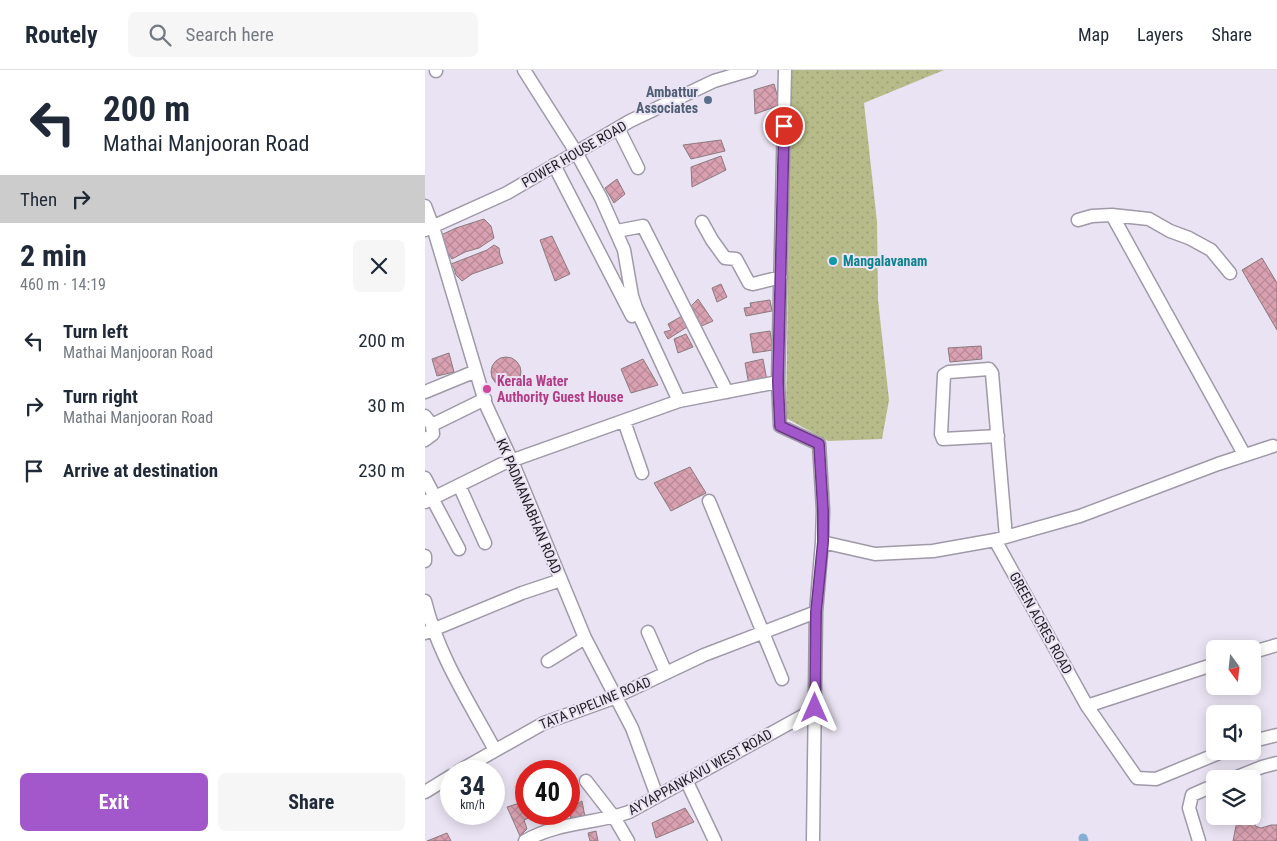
<!DOCTYPE html>
<meta charset="utf-8">
<style>
:root{--surface:#fff;--page:#f6f6f7;--text:#1f2937;--muted:#747a83;--line:#e0e1e3;--accent:#a257ca}
body{margin:0;font-family:"Roboto Condensed",sans-serif;background:var(--page);color:var(--text);height:100vh;display:flex;flex-direction:column;font-size:19px;white-space:nowrap}
*{box-sizing:border-box;margin:0}
p{font-size:16px;color:var(--muted)}
.icon{flex:none;width:28px;height:28px;fill:none;stroke:currentColor;stroke-width:2;stroke-linecap:round;stroke-linejoin:round}
.map{position:relative;flex:1;overflow:hidden}
.drawer{display:flex;flex-direction:column;background:var(--surface);width:425px}
.drawer>*{flex:none}
.banner{background:#fff;color:var(--text);overflow:hidden}
.needle{width:32px;rotate:165deg}
.controls{position:absolute;left:781px;top:570px;display:grid;gap:10px}
.controls a{display:grid;place-items:center;width:55px;height:55px;border-radius:8px;background:var(--surface);box-shadow:0 2px 12px #0003;font-size:25px}
.speed{position:absolute;left:15px;top:690px;display:flex;gap:10px;font-size:25px;font-weight:700;text-align:center}
.speed>*{display:grid;place-content:center;width:65px;height:65px;border-radius:50%;background:var(--surface);box-shadow:0 2px 12px #0003;line-height:1}
.speed small{font-size:12px;font-weight:400}
.speed .limit{border:8px solid #d22;background:#fff;color:#111}
.pin{position:absolute;display:grid;place-items:center;width:42px;height:42px;color:#fff;margin:-21px;border:2px solid #fff;border-radius:50%;box-shadow:0 1px 5px #0007}
.me{position:absolute;width:55px;margin:-28px;rotate:0deg;stroke-linejoin:round;filter:drop-shadow(0 0 4px #0008)}
.turn{display:flex;align-items:center;gap:18px;height:105px;padding:0 20px;font-size:22px}
.turn .icon{width:65px;height:65px;stroke-width:2.5}
.turn b{display:block;font-size:35px;line-height:42px}
.then{display:flex;align-items:center;height:48px;padding:0 20px;background:#0003;gap:10px;font-size:19px}
.round{display:grid;place-items:center;flex:none;width:52px;height:52px;border-radius:8px;background:var(--page)}
.head{display:flex;align-items:center;justify-content:space-between;height:85px;padding:0 20px}
h1{font-size:30px;font-weight:700;line-height:38px}
.primary-button{display:flex;gap:10px;margin-top:auto;padding:10px 20px}
.primary-button a{flex:1;height:58px;border-radius:8px;background:var(--accent);color:#fff;font-size:20px;font-weight:700;line-height:58px;text-align:center}
.primary-button a+a{background:var(--page);color:var(--text)}
ul{padding:0;list-style:none}
li{display:flex;align-items:center;gap:15px;height:65px;padding:0 20px}
li div{flex:1}
li b{display:block;font-size:19px}
li em{font-style:normal}
header{display:flex;align-items:center;gap:30px;box-sizing:border-box;height:70px;padding:0 25px;background:var(--surface);border-bottom:1px solid var(--line)}
header strong{font-size:24px}
nav{display:flex;gap:28px;margin-inline-start:auto;font-size:18px}
.search{width:350px;height:45px;background:var(--page);display:flex;align-items:center;gap:12px;box-sizing:border-box;padding:0 18px;border-radius:8px;color:var(--muted);font-size:19px}
main{display:flex;flex:1;min-height:0}
.map>svg:first-child{display:block}
.park{fill:url(#park-dots)}
.lines{fill:none;stroke-linecap:round;stroke-linejoin:round}
.canal{stroke:#86afd5;stroke-width:9}
.building{fill:url(#building-cross-hatch);stroke:#8b7a7e}
.minor-casing{stroke:#9f99a8;stroke-width:15}
.minor{stroke:#fff;stroke-width:12}
.route-casing{stroke:#693983;stroke-width:12}
.route{stroke:#a257ca;stroke-width:9}
.service-dot{fill:#5c6f8a;stroke:#eae3f3;stroke-width:2}
.culture-dot{fill:#0f9aa8;stroke:#eae3f3;stroke-width:2}
.hotel-dot{fill:#d1479c;stroke:#eae3f3;stroke-width:2}
.labels{text-anchor:middle;stroke-width:4;stroke-linejoin:round;paint-order:stroke}
.service-label{font-size:14px;font-weight:bold;fill:#4e5e75;stroke:#eae3f3;text-anchor:end}
.street-label{font-size:14px;fill:#201e23;stroke:#eae3f3}
.culture-label{font-size:14px;font-weight:bold;fill:#0d838f;stroke:#eae3f3;text-anchor:start}
.hotel-label{font-size:14px;font-weight:bold;fill:#b23c85;stroke:#eae3f3;text-anchor:start}
</style>
<header>
<strong>Routely</strong>
<div class="search"><svg class="icon" aria-label="search" viewBox="0 0 24 24"><circle cx="10" cy="10" r="6"/><path d="M15 15l6 6"/></svg>Search here</div>
<nav><a>Map</a><a>Layers</a><a>Share</a></nav>
</header>
<main>
<section class="drawer">
<div class="banner">
<div class="turn"><svg class="icon" aria-label="left" viewBox="0 0 24 24"><path d="M17 20v-9H6M10 6l-5 5 5 5"/></svg><div><b>200 m</b>Mathai Manjooran Road</div></div>
<div class="then">Then<svg class="icon" aria-label="right" viewBox="0 0 24 24"><path d="M7 20v-9h11M14 6l5 5-5 5"/></svg></div>
</div>
<div class="head"><div><h1>2 min</h1><p>460 m · 14:19</p></div><a class="round"><svg class="icon" aria-label="close" viewBox="0 0 24 24"><path d="M6 6l12 12M18 6L6 18"/></svg></a></div>
<ul>
<li><svg class="icon" aria-label="left" viewBox="0 0 24 24"><path d="M17 20v-9H6M10 6l-5 5 5 5"/></svg><div><b>Turn left</b><p>Mathai Manjooran Road</p></div><em>200 m</em></li>
<li><svg class="icon" aria-label="right" viewBox="0 0 24 24"><path d="M7 20v-9h11M14 6l5 5-5 5"/></svg><div><b>Turn right</b><p>Mathai Manjooran Road</p></div><em>30 m</em></li>
<li><svg class="icon" aria-label="arrive" viewBox="0 0 24 24"><path d="M6 21V4h12l-3 4 3 4H6"/></svg><div><b>Arrive at destination</b></div><em>230 m</em></li>
</ul>
<div class="primary-button"><a>Exit</a><a>Share</a></div>
</section>
<div class="map">
<svg width="852" height="771" viewBox="0 0 852 771">
<defs>
<pattern id="park-dots" width="8" height="8" patternUnits="userSpaceOnUse" patternTransform="scale(1.25)"><rect width="8" height="8" fill="#b6bb89"/><path d="M2 2h.1M6 6h.1" fill="none" stroke="#9ca076" stroke-width="1.8" stroke-linecap="round"/></pattern>
<pattern id="building-cross-hatch" width="8" height="8" patternUnits="userSpaceOnUse" patternTransform="scale(1.25)"><rect width="8" height="8" fill="#d8a0b0"/><path d="M0 0l8 8M0 8l8-8" fill="none" stroke="#b98997"/></pattern>
</defs>
<rect width="100%" height="100%" fill="#eae3f3"/>
<path class="park" d="M366 0H519L439 33 452 152 453 230 464 330 457 369 403 371 361 348Z"/>
<g class="lines">
<path class="canal" d="M658 768 659 771"/>
</g>
<path class="building" d="M349 14 355 35 330 44 329 20Z
M296 70 300 81 266 89 258 75Z
M296 86 301 100 267 117 266 97Z
M192 109 200 124 189 133 180 118Z
M59 149 66 156 69 168 54 178 40 182 27 189 19 178 16 165 31 158Z
M127 166 145 204 130 211 115 170Z
M69 175 74 178 75 185 78 193 47 204 37 211 31 205 29 198 26 194 62 180Z
M837 188 852 213V260L817 200Z
M296 214 302 227 292 232 287 218Z
M273 229 288 251 272 258 262 240Z
M345 230 347 241 321 246 319 238 326 237 325 233Z
M257 246 262 257 243 269 239 262 246 260 243 254Z
M345 261 348 280 328 283 325 264Z
M261 264 268 277 253 283 249 269Z
M556 276 557 289 525 292 523 278Z
M24 283 29 302 12 306 7 289Z
M66 302a15 15 0 1 1 30 0a15 15 0 1 1-30 0Z
M218 289 233 315 206 323 196 299Z
M338 289 342 311 324 315 320 293Z
M265 397 281 423 246 441 229 413Z
M101 731V744H113L99 750 102 759 95 766 82 737Z
M157 731 160 747 146 750 144 738Z
M260 738 269 752 231 768 227 753Z
M813 746 831 749 830 756 836 758 846 755H852V771H808Z
M171 761 173 771H165L163 763Z
M22 763 26 771H2Z"/>
<g class="lines">
<g class="minor-casing">
<path id="minor" d="M11 0V1
M99 0 151 82 176 128 199 180 207 226 211 238 254 331
M360 0 353 312 355 356 394 374 398 440 397 472 391 542 388 771
M193 58 213 98
M129 95 207 246
M0 136 8 157 61 335 87 391 160 568 207 658 232 726
M687 145 724 149 745 161 764 168 786 180 805 203
M653 150 667 146 687 145 819 384
M277 152 287 170 300 188 311 189 324 213 328 214 356 207
M0 160 82 123 205 51 289 11 326 0
M192 161 218 156 302 322
M0 322 51 301
M0 346 7 355 8 364 0 370
M199 351 217 403
M7 355 60 329
M573 366 518 369 516 364 519 305 524 302 564 299 567 303 581 467
M0 408 10 427
M34 415 60 473
M7 428 34 479
M284 431 357 609
M0 432 77 394 254 331 353 312
M570 470 662 636 712 708 731 709 799 681
M397 472 450 484 508 481 570 470 655 446 793 394 848 376
M0 486V491
M0 531C13 585 44 632 70 680
M223 562 241 603
M0 563 97 523 136 510
M828 582 852 575
M123 591 160 568
M662 636 790 594
M828 671 852 665
M34 701 119 653 186 629 279 585 391 542
M807 709 837 697 852 693
M261 710 290 771
M161 711 189 747 203 771
M0 722 26 706
M100 771C132 752 170 754 204 742L390 639
M774 771 764 738 767 725 790 715"/>
</g>
<use href="#minor" class="minor"/>
</g>
<g class="lines">
<g class="route-casing">
<path id="route" d="M359 56 353 312 355 356 394 374 398 440V472L391 542 390 638"/>
</g>
<use href="#route" class="route"/>
</g>
<circle class="service-dot" cx="283" cy="30" r="5"/>
<circle class="culture-dot" cx="408" cy="191" r="5"/>
<circle class="hotel-dot" cx="62" cy="319" r="5"/>
<g class="labels">
<g class="service-label">
<text x="273" y="27">Ambattur<tspan x="273" dy="16">Associates</tspan></text>
</g>
<g class="street-label">
<text transform="translate(149 84) rotate(-30)" y="5">POWER HOUSE ROAD</text>
<text transform="translate(104 436) rotate(67)" y="5">KK PADMANABHAN ROAD</text>
<text transform="translate(616 553) rotate(61)" y="5">GREEN ACRES ROAD</text>
<text transform="translate(170 633) rotate(-22)" y="5">TATA PIPELINE ROAD</text>
<text transform="translate(275 702) rotate(-29)" y="5">AYYAPPANKAVU WEST ROAD</text>
</g>
<g class="culture-label">
<text x="418" y="196">Mangalavanam</text>
</g>
<g class="hotel-label">
<text x="72" y="316">Kerala Water<tspan x="72" dy="16">Authority Guest House</tspan></text>
</g>
</g>
</svg>
<div class="controls">
<a><svg class="needle" viewBox="-14 -14 28 28"><path d="M0-13l5 13h-10z" fill="#e53935"/><path d="M0 13l5-13h-10z" fill="#747a83"/></svg></a>
<a><svg class="icon" aria-label="sound" viewBox="0 0 24 24"><path d="M4 9h4l5-4v14l-5-4H4zM17 9q2 3 0 6"/></svg></a>
<a><svg class="icon" aria-label="layers" viewBox="0 0 24 24"><path d="M12 4l9 5-9 5-9-5zM3 14l9 5 9-5"/></svg></a>
</div>
<div class="speed"><div>34<small>km/h</small></div><div class="limit">40</div></div>
<div class="pin" style="left:359px;top:56px;background:#d93025"><svg class="icon" aria-label="arrive" viewBox="0 0 24 24"><path d="M6 21V4h12l-3 4 3 4H6"/></svg></div>
<svg class="me" style="left:390px;top:638px" viewBox="-20 -20 40 40"><path d="M0-17L14 15 0 8-14 15z" fill="#a257ca" stroke="#fff" stroke-width="4"/></svg>
</div>
</main>
